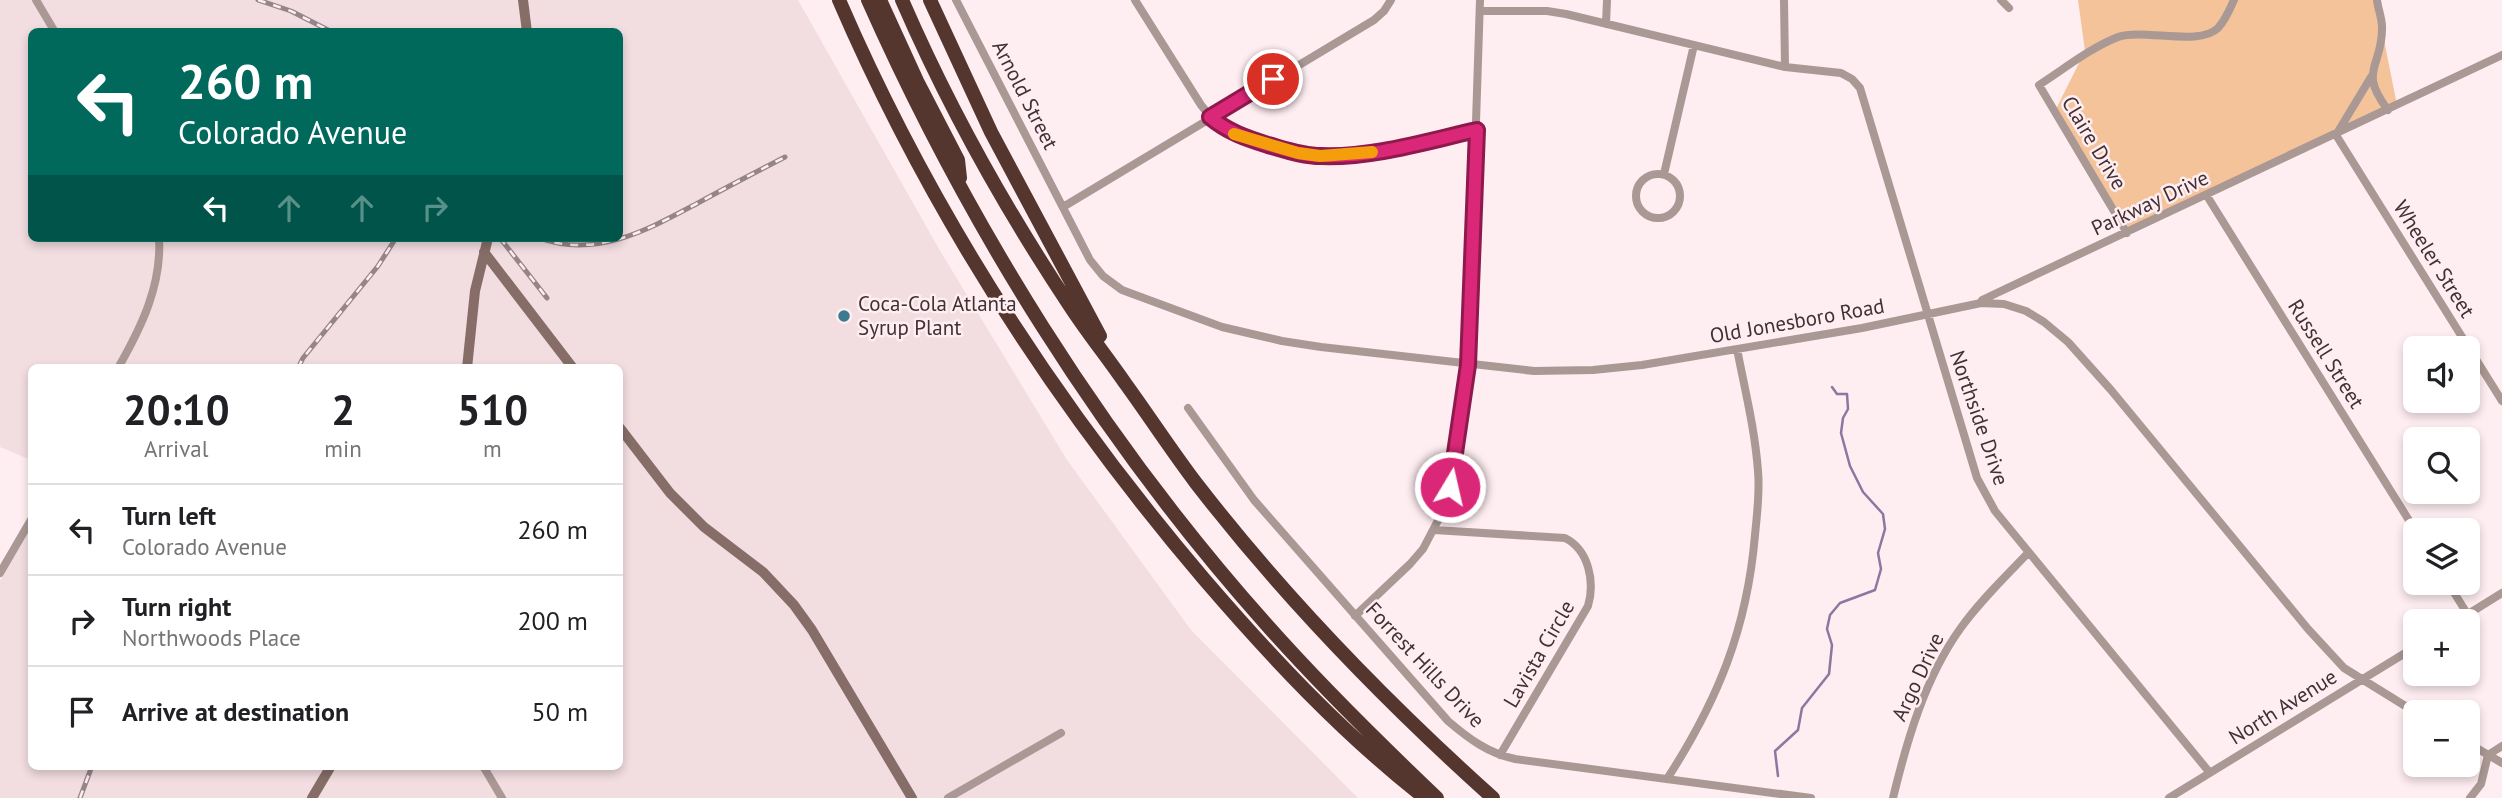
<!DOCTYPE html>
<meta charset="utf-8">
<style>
:root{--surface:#fff;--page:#f2f2f2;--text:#202124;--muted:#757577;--line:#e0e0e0}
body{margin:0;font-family:"PT Sans",sans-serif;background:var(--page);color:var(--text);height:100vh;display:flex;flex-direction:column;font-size:26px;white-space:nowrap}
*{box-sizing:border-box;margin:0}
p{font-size:23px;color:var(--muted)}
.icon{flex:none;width:38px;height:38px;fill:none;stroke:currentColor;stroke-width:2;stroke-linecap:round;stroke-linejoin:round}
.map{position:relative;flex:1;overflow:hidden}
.side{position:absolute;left:28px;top:364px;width:595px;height:406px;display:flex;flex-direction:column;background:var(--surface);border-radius:10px;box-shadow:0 4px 10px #0003}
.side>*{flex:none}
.hud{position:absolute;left:28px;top:28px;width:595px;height:214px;border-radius:10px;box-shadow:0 4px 10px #0003;background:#00695c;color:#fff;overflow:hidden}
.tools{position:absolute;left:2403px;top:336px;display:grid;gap:14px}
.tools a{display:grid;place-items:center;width:77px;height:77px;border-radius:10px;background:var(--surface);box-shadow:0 4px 10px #0003;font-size:35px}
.pin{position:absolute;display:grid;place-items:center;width:60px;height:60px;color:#fff;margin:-30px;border:4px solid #fff;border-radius:50%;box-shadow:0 2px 7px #0007}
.me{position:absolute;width:77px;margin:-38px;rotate:9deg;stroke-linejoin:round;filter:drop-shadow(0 0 5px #0008)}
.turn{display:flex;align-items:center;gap:24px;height:147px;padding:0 35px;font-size:32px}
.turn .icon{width:91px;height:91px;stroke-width:2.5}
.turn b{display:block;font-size:49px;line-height:60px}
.lanes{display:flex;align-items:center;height:66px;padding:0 35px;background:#0003;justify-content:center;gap:35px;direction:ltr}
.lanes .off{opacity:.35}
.eta{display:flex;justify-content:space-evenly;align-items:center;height:119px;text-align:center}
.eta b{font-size:42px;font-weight:600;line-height:49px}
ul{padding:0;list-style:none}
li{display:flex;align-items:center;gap:21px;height:91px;padding:0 35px;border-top:2px solid var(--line)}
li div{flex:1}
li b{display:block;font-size:26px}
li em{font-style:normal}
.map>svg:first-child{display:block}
.built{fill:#f2dde1;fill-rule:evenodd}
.green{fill:#f4c39a}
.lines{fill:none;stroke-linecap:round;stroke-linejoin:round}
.stream{stroke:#8f76a0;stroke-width:2.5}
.street{stroke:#a99894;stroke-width:8}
.secondary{stroke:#866d68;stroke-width:10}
.highway{stroke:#55362f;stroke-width:14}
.rail-casing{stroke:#958488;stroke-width:5}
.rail{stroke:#feedf1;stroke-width:2.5;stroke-dasharray:8;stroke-linecap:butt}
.route-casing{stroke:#8e194d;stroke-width:18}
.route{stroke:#db2777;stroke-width:12}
.slow{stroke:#f59e0b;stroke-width:12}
.poi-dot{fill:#3b7a8f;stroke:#feedf1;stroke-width:2.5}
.labels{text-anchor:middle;stroke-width:5;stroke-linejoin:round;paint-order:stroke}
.street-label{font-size:21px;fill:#413134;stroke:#feedf1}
.poi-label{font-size:21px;fill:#413134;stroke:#feedf1;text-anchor:start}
</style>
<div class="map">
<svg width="2502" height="798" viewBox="0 0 2502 798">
<rect width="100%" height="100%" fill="#feedf1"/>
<path class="built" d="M0 0H798L939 249 1067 460 1191 630 1358 798H0V581L31 523 32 766H620V368H32L31 460 0 447ZM32 32H620V238H32Z"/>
<path class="green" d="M2078 0H2376L2397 105 2130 229 2055 111 2085 51Z"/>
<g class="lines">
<path class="stream" d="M1778 776 1775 751 1798 730 1802 708 1829 674 1832 645 1827 629 1830 615 1840 603 1875 590 1881 569 1878 553 1885 529 1883 514 1863 492 1850 466 1841 433 1843 418 1848 409 1847 394H1837L1832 387"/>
<path class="street" d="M36 0 55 32
M956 0 1090 260 1103 276 1122 290 1222 327 1282 341 1321 347 1534 371 1593 370 1642 365 1862 328 1981 303 2004 304 2026 311 2044 322 2068 342 2111 390 2308 629 2344 668 2415 712
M1135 0 1201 105C1218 128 1237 136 1264 143 1283 149 1302 156 1322 156 1374 158 1427 141 1477 130
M1784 0 1785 67
M2001 0 2009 8
M2377 0C2378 9 2382 18 2382 27 2383 67 2357 70 2388 110
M1480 11H1547L1566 14 1785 67 1841 73 1852 79 1860 88 1977 478 1995 511 2210 773
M1606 24 1607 0
M2336 135 2502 401
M2336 135 2371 77
M1636 196a22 22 0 1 1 44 0a22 22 0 1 1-44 0Z
M1664 174 1694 45
M2207 196 2415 530
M1063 207 1374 20 1384 11 1391 0
M2127 233 2039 85C2064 69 2090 48 2118 37 2144 28 2199 47 2218 28 2225 21 2230 9 2234 0
M1981 303 1982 300 2502 55
M118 368C141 328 162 285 159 238
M1188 408 1254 500 1448 721C1469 739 1488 753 1515 759L1811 798
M1434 530 1565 538C1589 550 1595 582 1588 606L1500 755
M0 573 32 518
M2448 583 2468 615
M1355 616 1410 564 1423 549 1444 509 1450 487 1468 365 1480 0
M2457 621 2502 593
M2468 743 2502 763
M483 766 502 798
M1667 779C1718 700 1747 629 1755 535 1757 514 1760 492 1758 471 1755 430 1745 390 1737 349
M948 798 1061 733
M1893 798C1907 740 1925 678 1960 629 1980 601 2005 577 2028 553
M2169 798 2415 647
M2470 798 2481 784 2488 755 2502 746"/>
<path class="secondary" d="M523 0 527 32
M484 252 573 368
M467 368 475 291 488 238
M620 428 670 493 704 527 763 572 794 605 812 630 912 798
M312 798 331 766"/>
<path class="highway" d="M839 0C930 211 1055 404 1204 579 1271 657 1343 734 1425 798
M868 0C968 225 1102 440 1266 624 1320 685 1378 742 1437 798
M880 0 917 81 958 160 960 178
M902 0C948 106 1006 210 1070 306 1087 332 1107 357 1125 383 1149 416 1171 450 1196 483 1284 597 1385 701 1493 798
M930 0 991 132 1100 336"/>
<g class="rail-casing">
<path id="rail" d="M258 0 291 11 332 32
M500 238 547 298
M539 238C597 259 649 229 698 203 727 187 756 172 785 157
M298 368 303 358 378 266 396 238
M80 798 92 766"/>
</g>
<use href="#rail" class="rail"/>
</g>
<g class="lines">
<g class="route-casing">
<path id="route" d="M1273 79 1210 117C1228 132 1246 138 1268 145 1286 150 1303 156 1321 156 1373 158 1427 141 1477 130L1468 365 1450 487"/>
</g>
<use href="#route" class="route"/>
<path class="slow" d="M1234 134 1298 153 1320 156 1372 152"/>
</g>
<circle class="poi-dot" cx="844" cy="316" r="7"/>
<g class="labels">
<g class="street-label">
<text transform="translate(1025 95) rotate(63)" y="7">Arnold Street</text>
<text transform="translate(2094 143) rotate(59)" y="7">Claire Drive</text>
<text transform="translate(2150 203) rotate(-25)" y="7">Parkway Drive</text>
<text transform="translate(2434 259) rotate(58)" y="7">Wheeler Street</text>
<text transform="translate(1797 321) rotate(-10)" y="7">Old Jonesboro Road</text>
<text transform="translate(2326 354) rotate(58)" y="7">Russell Street</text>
<text transform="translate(1979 418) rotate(71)" y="7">Northside Drive</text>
<text transform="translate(1539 654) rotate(-60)" y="7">Lavista Circle</text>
<text transform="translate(1425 665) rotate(47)" y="7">Forrest Hills Drive</text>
<text transform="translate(1918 677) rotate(-65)" y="7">Argo Drive</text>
<text transform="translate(2283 707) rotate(-32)" y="7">North Avenue</text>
</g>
<g class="poi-label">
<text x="858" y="311">Coca-Cola Atlanta<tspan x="858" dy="24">Syrup Plant</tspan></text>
</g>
</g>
</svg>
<div class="tools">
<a><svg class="icon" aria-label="sound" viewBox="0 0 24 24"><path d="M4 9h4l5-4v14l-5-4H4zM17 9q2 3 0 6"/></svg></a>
<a><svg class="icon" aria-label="search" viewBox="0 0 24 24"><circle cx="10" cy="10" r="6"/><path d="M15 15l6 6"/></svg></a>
<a><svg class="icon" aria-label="layers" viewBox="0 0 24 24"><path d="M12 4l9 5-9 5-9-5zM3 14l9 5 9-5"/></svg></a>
<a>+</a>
<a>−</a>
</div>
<div class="pin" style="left:1273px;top:79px;background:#d93025"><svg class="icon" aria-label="arrive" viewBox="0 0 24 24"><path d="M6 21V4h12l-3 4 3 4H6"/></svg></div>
<svg class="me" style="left:1450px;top:487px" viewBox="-20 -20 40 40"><circle r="17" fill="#db2777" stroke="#fff" stroke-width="3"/><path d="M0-11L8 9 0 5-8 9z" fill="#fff"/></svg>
<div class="hud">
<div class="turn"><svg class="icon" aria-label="left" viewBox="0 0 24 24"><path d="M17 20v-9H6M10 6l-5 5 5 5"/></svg><div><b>260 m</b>Colorado Avenue</div></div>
<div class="lanes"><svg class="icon" aria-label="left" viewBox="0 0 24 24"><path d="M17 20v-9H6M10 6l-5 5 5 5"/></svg><svg class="icon off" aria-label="ahead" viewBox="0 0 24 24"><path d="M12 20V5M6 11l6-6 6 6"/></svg><svg class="icon off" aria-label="ahead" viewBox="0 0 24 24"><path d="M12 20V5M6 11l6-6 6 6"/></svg><svg class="icon off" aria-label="right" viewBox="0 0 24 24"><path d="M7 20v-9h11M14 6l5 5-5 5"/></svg></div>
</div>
<section class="side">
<div class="eta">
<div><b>20:10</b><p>Arrival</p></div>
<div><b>2</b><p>min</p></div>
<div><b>510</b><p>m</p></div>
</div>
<ul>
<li><svg class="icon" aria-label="left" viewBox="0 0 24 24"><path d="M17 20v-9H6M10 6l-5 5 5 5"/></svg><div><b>Turn left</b><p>Colorado Avenue</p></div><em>260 m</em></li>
<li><svg class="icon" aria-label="right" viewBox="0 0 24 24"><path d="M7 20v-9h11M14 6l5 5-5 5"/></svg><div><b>Turn right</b><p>Northwoods Place</p></div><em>200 m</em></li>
<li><svg class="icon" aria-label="arrive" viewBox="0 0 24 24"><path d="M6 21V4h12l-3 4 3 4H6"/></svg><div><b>Arrive at destination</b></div><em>50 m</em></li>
</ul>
</section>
</div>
